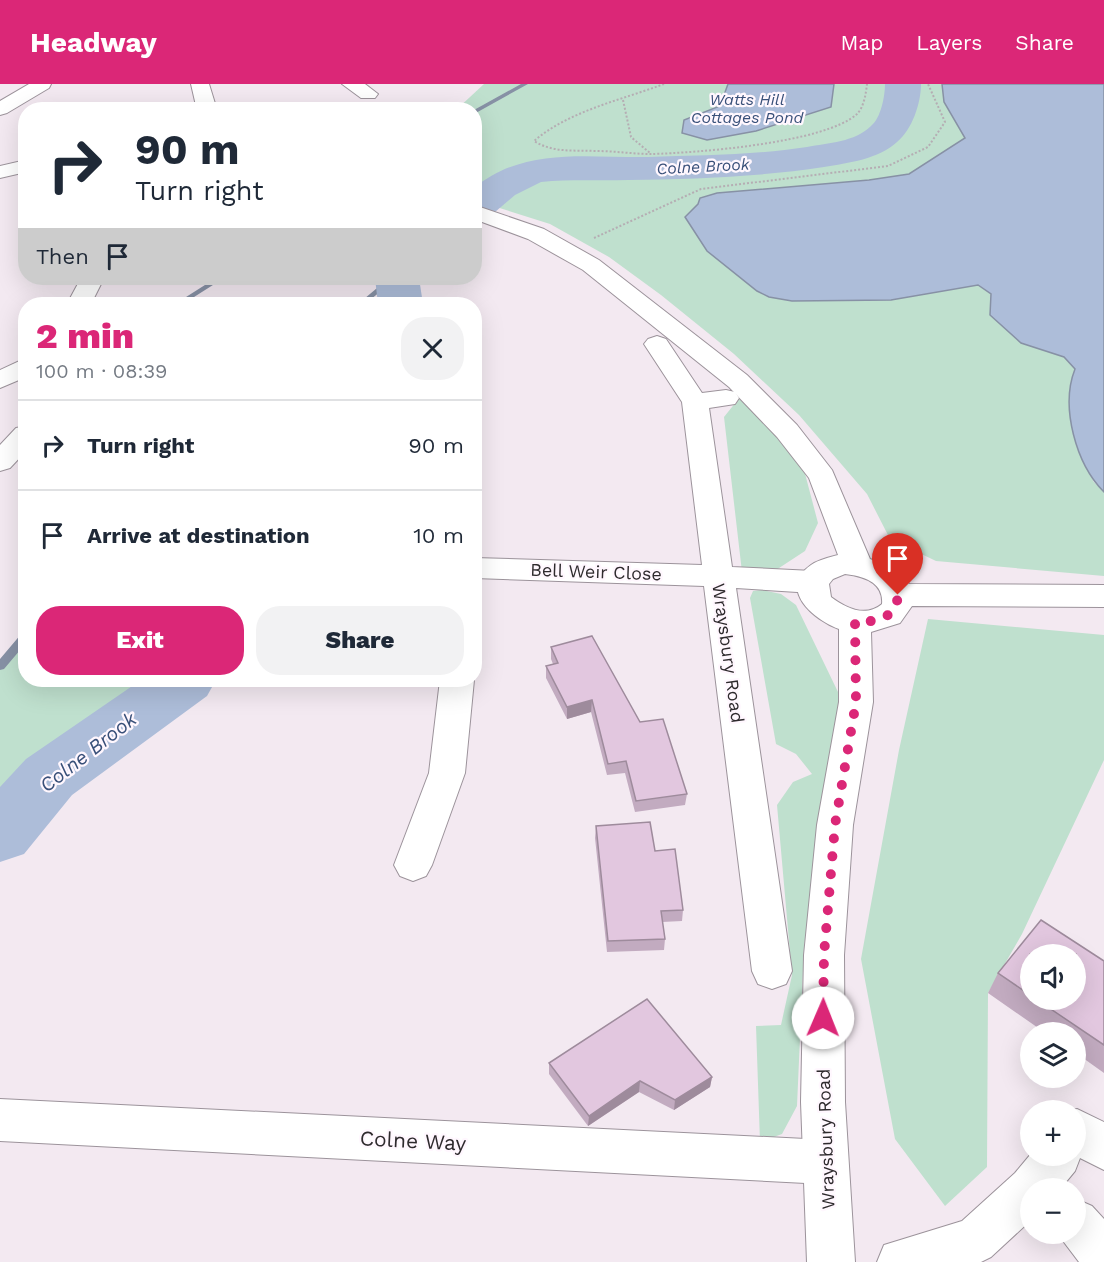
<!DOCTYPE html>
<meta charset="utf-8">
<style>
:root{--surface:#fff;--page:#f2f2f3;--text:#1f2937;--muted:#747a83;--line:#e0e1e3;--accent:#db2777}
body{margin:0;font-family:"Work Sans",sans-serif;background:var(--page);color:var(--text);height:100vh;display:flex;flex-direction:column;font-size:22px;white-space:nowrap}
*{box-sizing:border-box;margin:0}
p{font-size:20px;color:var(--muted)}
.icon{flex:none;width:33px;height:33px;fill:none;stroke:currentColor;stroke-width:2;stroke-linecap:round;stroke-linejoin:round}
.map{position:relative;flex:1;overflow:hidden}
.side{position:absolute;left:18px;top:213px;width:464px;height:390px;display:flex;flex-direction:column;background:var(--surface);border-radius:24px;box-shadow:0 6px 24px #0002}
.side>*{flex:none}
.guide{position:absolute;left:18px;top:18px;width:464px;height:183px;border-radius:24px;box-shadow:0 6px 24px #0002;background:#fff;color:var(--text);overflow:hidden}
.fabs{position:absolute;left:1020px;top:860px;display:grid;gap:12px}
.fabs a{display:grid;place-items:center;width:66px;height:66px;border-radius:50%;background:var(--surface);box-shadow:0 6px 24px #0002;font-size:30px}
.pin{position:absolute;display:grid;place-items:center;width:51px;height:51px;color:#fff;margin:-62px -26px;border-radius:50% 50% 50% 0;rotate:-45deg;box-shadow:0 0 6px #0007}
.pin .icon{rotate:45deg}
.me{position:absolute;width:66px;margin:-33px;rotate:1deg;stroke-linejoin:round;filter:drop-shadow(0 0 4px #0008)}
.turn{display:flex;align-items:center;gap:21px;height:126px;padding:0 18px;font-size:27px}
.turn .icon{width:78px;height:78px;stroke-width:2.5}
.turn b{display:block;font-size:42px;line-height:51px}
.then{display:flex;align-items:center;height:57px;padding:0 18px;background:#0003;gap:12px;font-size:22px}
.round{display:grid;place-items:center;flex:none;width:63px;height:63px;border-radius:24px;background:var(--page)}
.head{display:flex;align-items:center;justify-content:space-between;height:102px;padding:0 18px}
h1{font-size:36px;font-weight:800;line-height:45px;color:var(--accent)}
.button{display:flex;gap:12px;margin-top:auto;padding:12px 18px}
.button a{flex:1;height:69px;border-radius:24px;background:var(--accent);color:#fff;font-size:24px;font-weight:800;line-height:69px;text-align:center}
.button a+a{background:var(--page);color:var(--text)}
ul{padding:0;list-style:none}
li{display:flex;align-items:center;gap:18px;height:90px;padding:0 18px;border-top:2px solid var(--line)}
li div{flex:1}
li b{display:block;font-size:22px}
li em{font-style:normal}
header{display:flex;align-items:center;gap:36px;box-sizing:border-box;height:84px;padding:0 30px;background:var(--accent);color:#fff}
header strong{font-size:28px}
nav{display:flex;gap:33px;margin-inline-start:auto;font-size:21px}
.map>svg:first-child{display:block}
.green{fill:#bfe0ce}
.water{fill:#adbdd9;stroke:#8791a5;stroke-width:1.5}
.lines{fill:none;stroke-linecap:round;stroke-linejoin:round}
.stream{fill:#8791a5;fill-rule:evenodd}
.river{fill:#adbdd9;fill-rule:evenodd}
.minor-casing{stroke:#9c939b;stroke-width:2}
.major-casing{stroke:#9c939b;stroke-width:2}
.path{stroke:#b5adb3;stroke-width:2;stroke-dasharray:2 2;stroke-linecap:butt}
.minor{fill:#fff;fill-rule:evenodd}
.major{fill:#fff;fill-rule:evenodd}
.wall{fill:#c2abc0;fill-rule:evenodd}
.shaded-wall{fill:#9e8b9c}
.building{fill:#e2c7df;stroke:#9e8b9c;stroke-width:1.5}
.route{stroke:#db2777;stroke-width:10;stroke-dasharray:0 18}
.labels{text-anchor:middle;stroke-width:4.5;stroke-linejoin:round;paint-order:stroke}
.far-water-label{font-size:16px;font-style:italic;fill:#395079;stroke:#fff7fe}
.street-label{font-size:18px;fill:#2e2a2d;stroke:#fff7fe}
.water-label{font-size:20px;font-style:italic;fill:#395079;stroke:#fff7fe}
.near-street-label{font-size:21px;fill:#2e2a2d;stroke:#fff7fe}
</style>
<header>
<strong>Headway</strong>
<nav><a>Map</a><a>Layers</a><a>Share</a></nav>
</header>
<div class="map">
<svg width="1104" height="1178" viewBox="0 0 1104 1178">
<rect width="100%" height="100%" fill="#f3e9f1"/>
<path class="green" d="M484 0H728L720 23H831L834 0H942L944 18 965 54 909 90 869 96 717 109 769 213 792 217 891 216 978 201 991 210 1021 259 1064 273 1075 285 1093 397 1104 408V492L936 477 890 455 867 410 799 331 734 270 661 211 609 173 550 140 474 116V26H456Z
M740 313 803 382 818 439 805 467 776 486 742 488 724 333Z
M762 506 781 510 796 521 838 608 841 635 829 682 804 863 797 1022 782 1050 760 1058 756 942 781 941 792 891 777 721 793 698 812 690 796 670 776 660 750 514 753 507Z
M928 535 1104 551V676L1022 850 988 909 987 1083 945 1122 895 1055 861 875 899 666Z
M25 560 26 596H148L0 718V585Z"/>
<path class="water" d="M728 0H834L831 23 756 47 707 56 682 49 684 36 720 22Z
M942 0H1104V408C1076 380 1060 323 1075 285L1064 273 1021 259 990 231 991 210 978 201 891 216 792 217 769 213 757 207 707 167 685 133 698 120 700 114 717 109 869 96 909 90 965 54 944 18Z"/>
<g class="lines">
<path class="stream" d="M521 0H528L474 30V26Z
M216 194H224L183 220H175Z
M389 194H397L365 220H358Z
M22 549H26V559L4 585 0 586V575Z"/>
<path class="river" d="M885 0H921C921 19 912 46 897 58 879 75 848 79 824 83 759 93 693 95 628 96 599 97 570 95 541 98L515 111 488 134 474 137V104C525 62 587 74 648 73 701 71 755 71 807 63 828 59 855 58 871 42 881 34 885 12 885 0Z
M375 194H419L423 220H378Z
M141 596H216L207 612 72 711 24 770 0 778V703L26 675Z"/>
<g class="minor-casing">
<path id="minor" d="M29 0H51L49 4 7 29 0 31V17Z
M342 0H365L378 10 375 14H361Z
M26 76V88L0 94V82Z
M81 194H104L91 220H67Z
M657 252 666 255 702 309 726 306 735 308 739 314 735 320 709 324 732 483 813 487 824 491 828 498 824 505 813 509 736 504 792 887 786 900 772 905 758 900 752 887 704 502 474 494V474L702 481 682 318 644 260 648 255Z
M26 274V293L0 304V286Z
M26 342V367L10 384 0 387V361L16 344Z
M440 596H474L465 689 432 781 426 792 413 797 400 792 394 781 429 689Z
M0 1015 825 1056 841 1062 847 1078 841 1094 825 1100 0 1057Z
M1077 1025 1104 1038V1086L1080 1074 1075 1087 1061 1104H1030V1137L991 1173 981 1178H877L884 1161 962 1137 1015 1089 1030 1071H1076V1026H1073Z
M1076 1115 1092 1122 1104 1135V1178H1079L1057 1149H1076Z"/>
</g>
<g class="major-casing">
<path id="major" d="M191 0H209L217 26H197Z
M474 121 544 145 599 176 747 291 797 341 832 386 870 475 898 486 909 500 1104 501V523L912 522 900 539 871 548 873 618 853 741 844 871 845 1018 855 1178H807L801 1018 804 871 817 741 839 618V545C814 536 777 505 811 481 818 476 830 473 838 471L809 394 777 353 729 303 583 186 528 155 474 135ZM845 490C863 492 884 498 882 520 865 534 846 524 831 513L829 500 833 495Z"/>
</g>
<path class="path" d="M664 0C621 16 569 27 534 57 553 69 574 66 596 67 615 67 633 70 651 70 696 69 825 59 857 30 864 23 866 9 867 0
M623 16 631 53 650 69
M594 154 701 105 888 82 928 63 945 38 928 0"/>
<use href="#minor" class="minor"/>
<use href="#major" class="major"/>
</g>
<path class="wall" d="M551 563 640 638 687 710 685 721 635 728 625 689 607 691 591 628 567 635 546 594V582L553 580 551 575Z
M596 742 655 767 683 826 682 837 662 838 665 855 664 866 607 868 595 754Z
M1041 836 1104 877V989L1076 969V948H1044L988 909 998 889ZM1030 870H1076V915H1030Z
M549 979 712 993 710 1003 674 1026 639 1008 588 1042 549 990Z"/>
<path class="shaded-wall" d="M592 616 591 628 567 635V623Z
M712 993 710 1003 674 1026 675 1016Z
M640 997 639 1008 588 1042 589 1032Z"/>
<path class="building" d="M592 552 640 638 663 635 687 710 636 717 626 677 608 680 592 616 567 623 546 582 558 579 551 563Z
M650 738 655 767 675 765 683 826 661 827 665 855 608 857 596 742Z
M1041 836 1104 877V961L1036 915H1076V870H1030V911L998 889Z
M647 915 712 993 675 1016 640 997 589 1032 549 979Z"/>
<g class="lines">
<path class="route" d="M823 934 824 871 835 741 856 618 855 538C876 538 896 535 898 511"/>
</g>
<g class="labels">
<g class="far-water-label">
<text x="747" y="21">Watts Hill<tspan x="747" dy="18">Cottages Pond</tspan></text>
<text transform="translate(703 82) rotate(-3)" y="6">Colne Brook</text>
</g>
<g class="street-label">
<text transform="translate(596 488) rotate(2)" y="6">Bell Weir Close</text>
<text transform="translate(728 569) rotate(82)" y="6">Wraysbury Road</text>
<text transform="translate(826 1055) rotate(-92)" y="6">Wraysbury Road</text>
</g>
<g class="water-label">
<text transform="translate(88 668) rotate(-38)" y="7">Colne Brook</text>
</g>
<g class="near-street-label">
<text transform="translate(413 1057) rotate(3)" y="7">Colne Way</text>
</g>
</g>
</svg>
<div class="fabs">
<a><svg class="icon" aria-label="sound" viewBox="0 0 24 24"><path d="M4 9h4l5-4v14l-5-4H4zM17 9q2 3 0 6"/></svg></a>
<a><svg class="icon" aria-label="layers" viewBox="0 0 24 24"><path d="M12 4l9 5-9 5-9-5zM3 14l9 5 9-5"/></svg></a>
<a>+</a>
<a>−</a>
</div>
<div class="pin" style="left:898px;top:511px;background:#d93025"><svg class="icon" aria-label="arrive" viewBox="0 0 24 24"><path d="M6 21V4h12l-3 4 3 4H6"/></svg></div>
<svg class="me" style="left:823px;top:934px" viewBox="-20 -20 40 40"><circle r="19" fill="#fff"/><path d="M0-13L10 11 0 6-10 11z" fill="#db2777"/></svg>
<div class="guide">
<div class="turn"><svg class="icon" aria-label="right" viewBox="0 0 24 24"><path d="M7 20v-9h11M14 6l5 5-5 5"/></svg><div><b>90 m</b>Turn right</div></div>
<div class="then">Then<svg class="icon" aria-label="arrive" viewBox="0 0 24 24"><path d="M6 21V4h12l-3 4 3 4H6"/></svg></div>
</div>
<section class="side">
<div class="head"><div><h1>2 min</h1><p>100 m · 08:39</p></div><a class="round"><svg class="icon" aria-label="close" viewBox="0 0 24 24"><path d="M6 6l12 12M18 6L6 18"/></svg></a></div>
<ul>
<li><svg class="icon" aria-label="right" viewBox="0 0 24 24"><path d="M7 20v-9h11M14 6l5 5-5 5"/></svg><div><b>Turn right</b></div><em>90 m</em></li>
<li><svg class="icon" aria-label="arrive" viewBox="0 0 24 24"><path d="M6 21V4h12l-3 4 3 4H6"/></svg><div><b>Arrive at destination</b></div><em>10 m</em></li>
</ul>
<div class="button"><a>Exit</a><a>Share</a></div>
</section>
</div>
